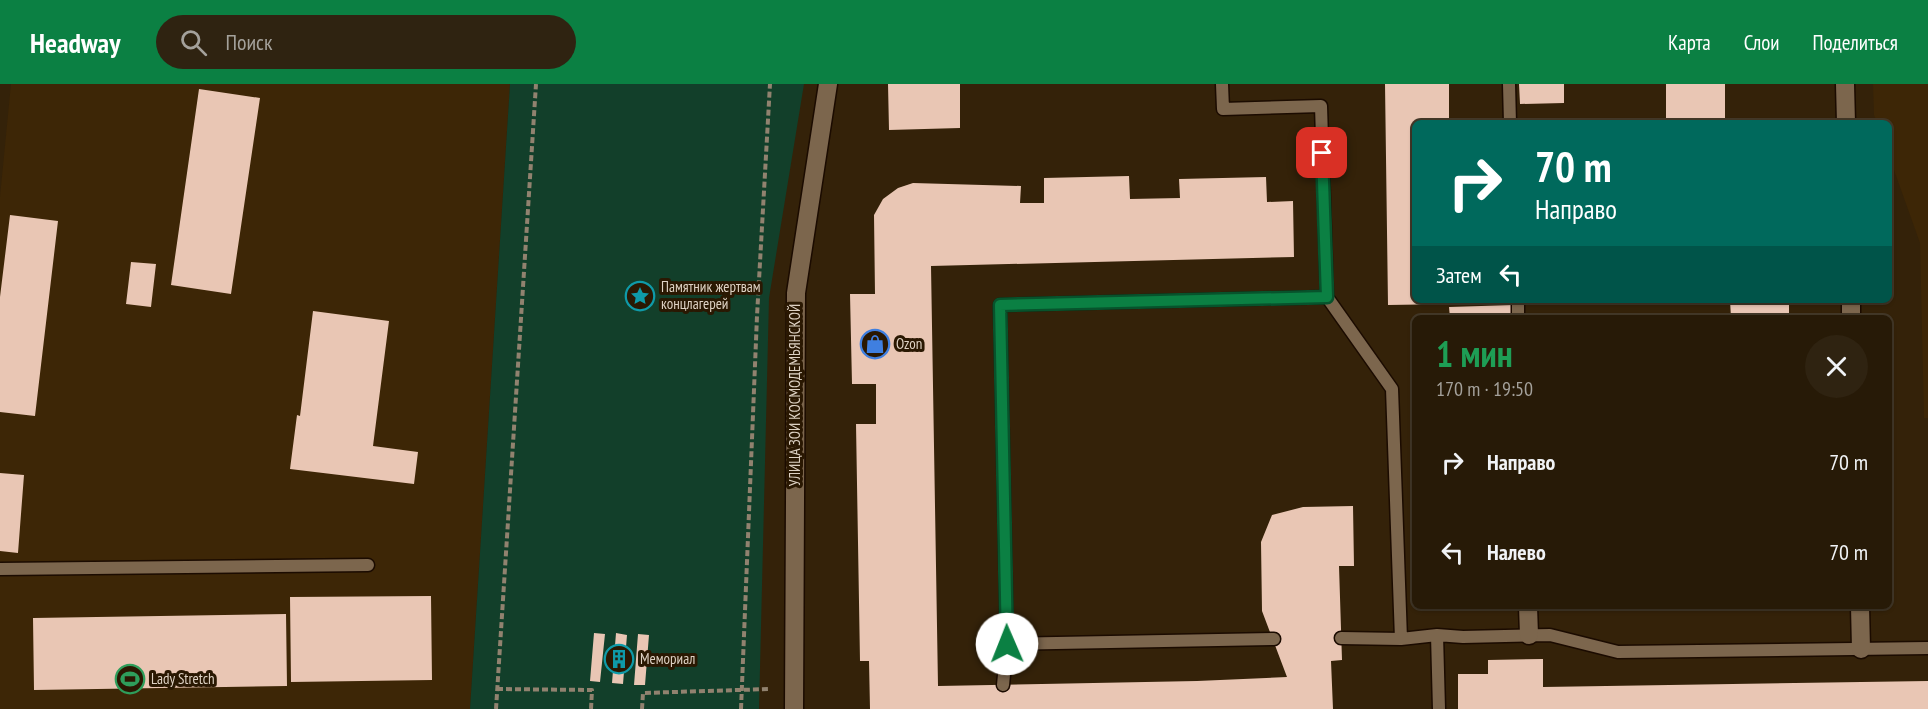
<!DOCTYPE html>
<html lang="ru">
<meta charset="utf-8">
<style>
:root{--surface:#271a07;--page:#2f2311;--text:#f1f3f6;--muted:#a4a19b;--line:#433828;--accent:#0b8043}
body{margin:0;font-family:"PT Sans Narrow",sans-serif;background:var(--page);color:var(--text);height:100vh;display:flex;flex-direction:column;font-size:22px;white-space:nowrap}
*{box-sizing:border-box;margin:0}
p{font-size:20px;color:var(--muted)}
.icon{flex:none;width:33px;height:33px;fill:none;stroke:currentColor;stroke-width:2;stroke-linecap:round;stroke-linejoin:round}
.map{position:relative;flex:1;overflow:hidden}
.panel{position:absolute;left:1412px;top:231px;width:480px;height:294px;display:flex;flex-direction:column;background:var(--surface);border-radius:9px;box-shadow:0 2px 4px #0004,0 0 0 2px var(--line)}
.panel>*{flex:none}
.hud{position:absolute;left:1412px;top:36px;width:480px;height:183px;border-radius:9px;box-shadow:0 2px 4px #0004,0 0 0 2px var(--line);background:#00695c;color:#fff;overflow:hidden}
.pin{position:absolute;display:grid;place-items:center;width:51px;height:51px;color:#fff;margin:-26px;border-radius:12px;box-shadow:0 3px 9px #0006}
.me{position:absolute;width:66px;margin:-33px;rotate:359deg;stroke-linejoin:round;filter:drop-shadow(0 0 4px #0008)}
.turn{display:flex;align-items:center;gap:21px;height:126px;padding:0 24px;font-size:27px}
.turn .icon{width:78px;height:78px;stroke-width:2.5}
.turn b{display:block;font-size:42px;line-height:51px}
.then{display:flex;align-items:center;height:57px;padding:0 24px;background:#0003;gap:12px;font-size:22px}
.round{display:grid;place-items:center;flex:none;width:63px;height:63px;border-radius:32px;background:var(--page)}
.overview{display:flex;align-items:center;justify-content:space-between;height:102px;padding:0 24px}
h1{font-size:36px;font-weight:800;line-height:45px;color:#1e9e55}
ul{padding:0;list-style:none}
li{display:flex;align-items:center;gap:18px;height:90px;padding:0 24px}
li div{flex:1}
li b{display:block;font-size:22px}
li em{font-style:normal}
header{display:flex;align-items:center;gap:36px;box-sizing:border-box;height:84px;padding:0 30px;background:var(--accent);color:#fff}
header strong{font-size:28px}
nav{display:flex;gap:33px;margin-inline-start:auto;font-size:21px}
.search{width:420px;height:54px;background:var(--page);display:flex;align-items:center;gap:15px;box-sizing:border-box;padding:0 21px;border-radius:33px;color:var(--muted);font-size:22px}
.map>svg:first-child{display:block}
.built{fill:#3d2606}
.green{fill:#123f2a}
.building{fill:#e9c6b4}
.lines{fill:none;stroke-linecap:round;stroke-linejoin:round}
.lane-casing{stroke:#1b0b00;stroke-width:15}
.street-casing{stroke:#1b0b00;stroke-width:21}
.path{stroke:#91826f;stroke-width:4;stroke-dasharray:6 3;stroke-linecap:butt}
.lane{stroke:#7c664d;stroke-width:12}
.street{stroke:#7c664d;stroke-width:18}
.route-casing{stroke:#07532c;stroke-width:15}
.route{stroke:#0b8043;stroke-width:10}
.labels{text-anchor:middle;stroke-width:6;stroke-linejoin:round;paint-order:stroke}
.poi-label{font-size:15px;fill:#ded2c4;stroke:#2a1802;text-anchor:start}
.street-label{font-size:15px;fill:#ded2c4;stroke:#2a1802}
</style>
<header>
<strong>Headway</strong>
<div class="search"><svg class="icon" aria-label="search" viewBox="0 0 24 24"><circle cx="10" cy="10" r="6"/><path d="M15 15l6 6"/></svg>Поиск</div>
<nav><a>Карта</a><a>Слои</a><a>Поделиться</a></nav>
</header>
<div class="map">
<svg width="1928" height="625" viewBox="0 0 1928 625">
<rect width="100%" height="100%" fill="#342209"/>
<path class="built" d="M11 0H510L470 625H0V113Z
M1873 0H1928V334H1924L1920 159 1889 72 1888 39H1877L1874 31Z"/>
<path class="green" d="M510 0H804L769 214 759 625H470Z"/>
<path class="building" d="M888 0H960V44L889 46Z
M1385 0H1449V39H1414V216H1452V220L1388 221Z
M1519 0H1564V19L1520 20Z
M1666 0H1725V39H1666Z
M199 5 260 14 231 210 171 201Z
M1129 92 1130 115 1180 114 1179 95 1266 93 1267 118 1293 117 1294 173 931 182 938 602 1197 597 1287 593 1262 527 1261 458 1272 431 1303 423 1353 422 1354 482H1339L1342 576 1331 577 1333 625H870L869 577H860L856 340H876V300H852L850 210H875L874 131 883 115 898 104 913 99 1021 102 1020 119H1044V94Z
M10 131 58 137 35 332 0 328V213Z
M131 178 156 180 151 223 126 220Z
M1730 216H1789V234H1731Z
M1513 221V234H1450L1449 223Z
M313 227 389 237 373 362 418 368 414 400 290 385 297 331 300 332Z
M0 389 24 391 18 469 0 467Z
M431 512 432 596 291 598 290 513Z
M286 530 287 602 34 606 33 534Z
M594 549 605 550 600 598 590 597Z
M616 549 627 551 623 600 612 599Z
M638 550 649 551 645 601H634Z
M1543 575V603L1928 597V625H1458V590H1488V576Z"/>
<g class="lines">
<g class="lane-casing">
<path id="lane" d="M1222 0 1223 25 1321 22 1327 213
M1509 0 1510 39
M1518 216V234
M0 485 368 481
M1341 554 1401 555 1437 551
M1007 560 1000 221 1327 213 1392 305 1401 555
M1003 601 1007 560 1274 555
M1439 625 1437 551 1463 553 1550 551 1618 568 1928 564"/>
</g>
<g class="street-casing">
<path id="street" d="M1845 0 1846 39
M1851 216V234
M1528 522 1529 551
M1860 522 1861 565
M794 625 796 209 828 0"/>
</g>
<path class="path" d="M497 605 592 606 591 625
M496 625 536 0
M642 625 643 609 770 605
M741 625 757 232 770 0"/>
<use href="#lane" class="lane"/>
<use href="#street" class="street"/>
</g>
<g class="lines">
<g class="route-casing">
<path id="route" d="M1007 560 1000 221 1327 213 1322 69"/>
</g>
<use href="#route" class="route"/>
</g>
<defs>
<g id="sight-ring" transform="scale(1.5)"><circle r="9.5" fill="#2a1802" stroke="#0f9aa8" stroke-width="1.5"/><path d="M0-6L1.8-2.2L6-1.7L2.9 1.2L3.7 5.4L0 3.3L-3.7 5.4L-2.9 1.2L-6-1.7L-1.8-2.2Z" fill="#0f9aa8"/></g>
<g id="shop-ring" transform="scale(1.5)"><circle r="9.5" fill="#2a1802" stroke="#3f7fe0" stroke-width="1.5"/><path d="M-5-2.5h2.3a2.7 3.5 0 0 1 5.4 0H5L5.5 6h-11ZM-1.5-2.5h3a1.5 2.3 0 0 0-3 0Z" fill="#3f7fe0"/></g>
<g id="building-ring" transform="scale(1.5)"><circle r="9.5" fill="#2a1802" stroke="#0f9aa8" stroke-width="1.5"/><path d="M-4-6H4V6H1V3H-1V6H-4ZM-2.5-4.3h1.7v1.8h-1.7ZM.8-4.3h1.7v1.8H.8ZM-2.5-1h1.7V.8h-1.7ZM.8-1h1.7V.8H.8Z" fill="#0f9aa8"/></g>
<g id="stadium-ring" transform="scale(1.5)"><circle r="9.5" fill="#2a1802" stroke="#2e9e5b" stroke-width="1.5"/><path d="M0-5a6.5 5 0 1 0 0 10a6.5 5 0 1 0 0-10ZM-3.5-1.8h7v3.6h-7Z" fill="#2e9e5b"/></g>
</defs>
<g fill-rule="evenodd">
<use href="#sight-ring" x="640" y="212"/>
<use href="#shop-ring" x="875" y="260"/>
<use href="#building-ring" x="619" y="575"/>
<use href="#stadium-ring" x="130" y="595"/>
</g>
<g class="labels">
<g class="poi-label">
<text x="661" y="208">Памятник жертвам<tspan x="661" dy="17">концлагерей</tspan></text>
<text x="896" y="265">Ozon</text>
<text x="640" y="580">Мемориал</text>
<text x="151" y="600">Lady Stretch</text>
</g>
<g class="street-label">
<text transform="translate(795 311) rotate(-90)" y="5">УЛИЦА ЗОИ КОСМОДЕМЬЯНСКОЙ</text>
</g>
</g>
</svg>
<div class="pin" style="left:1322px;top:69px;background:#d93025"><svg class="icon" aria-label="arrive" viewBox="0 0 24 24"><path d="M6 21V4h12l-3 4 3 4H6"/></svg></div>
<svg class="me" style="left:1007px;top:560px" viewBox="-20 -20 40 40"><circle r="19" fill="#fff"/><path d="M0-13L10 11 0 6-10 11z" fill="#0b8043"/></svg>
<div class="hud">
<div class="turn"><svg class="icon" aria-label="right" viewBox="0 0 24 24"><path d="M7 20v-9h11M14 6l5 5-5 5"/></svg><div><b>70 m</b>Направо</div></div>
<div class="then">Затем<svg class="icon" aria-label="left" viewBox="0 0 24 24"><path d="M17 20v-9H6M10 6l-5 5 5 5"/></svg></div>
</div>
<section class="panel">
<div class="overview"><div><h1>1 мин</h1><p>170 m · 19:50</p></div><a class="round"><svg class="icon" aria-label="close" viewBox="0 0 24 24"><path d="M6 6l12 12M18 6L6 18"/></svg></a></div>
<ul>
<li><svg class="icon" aria-label="right" viewBox="0 0 24 24"><path d="M7 20v-9h11M14 6l5 5-5 5"/></svg><div><b>Направо</b></div><em>70 m</em></li>
<li><svg class="icon" aria-label="left" viewBox="0 0 24 24"><path d="M17 20v-9H6M10 6l-5 5 5 5"/></svg><div><b>Налево</b></div><em>70 m</em></li>
</ul>
</section>
</div>
